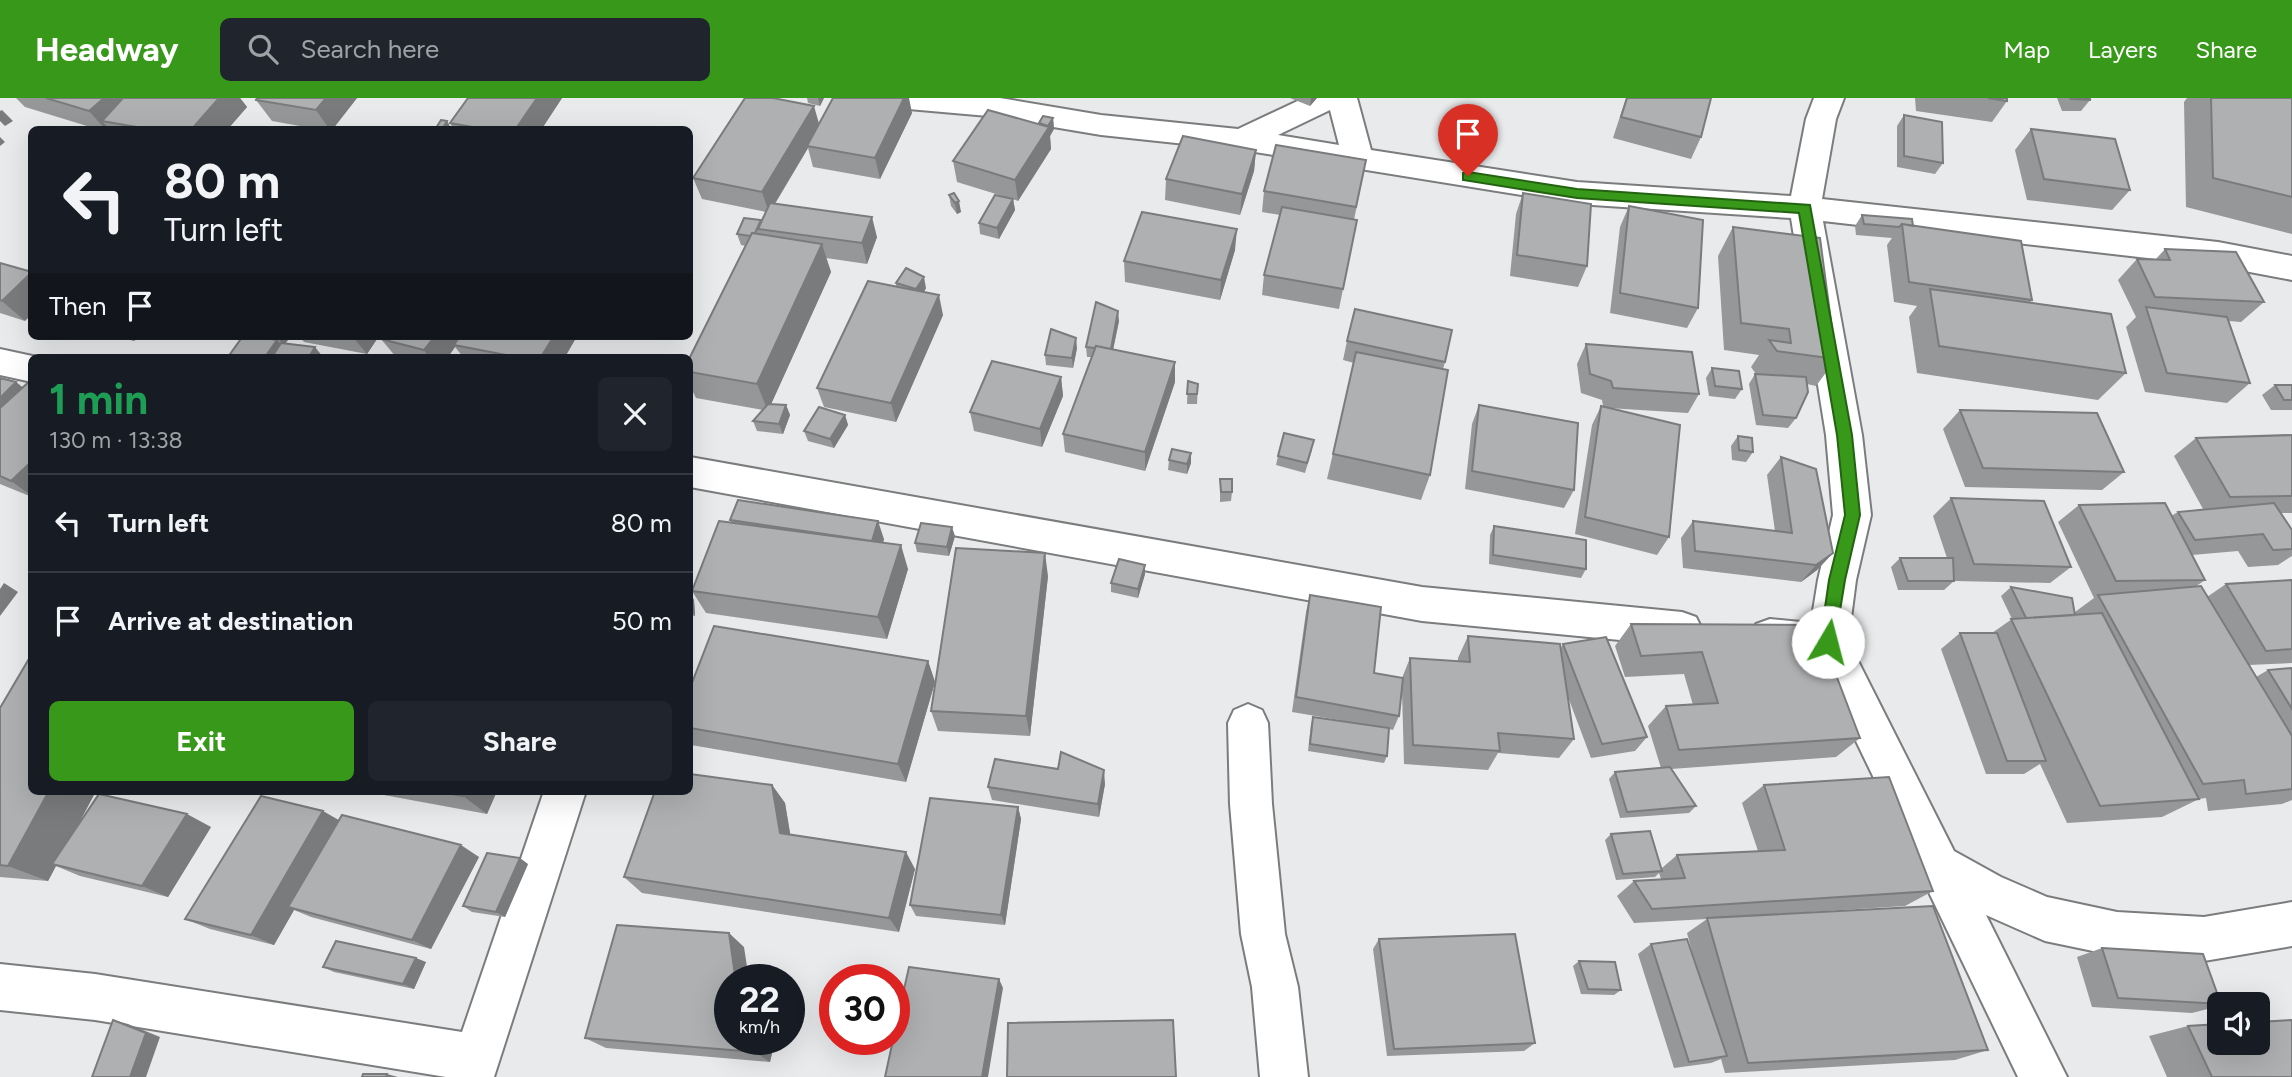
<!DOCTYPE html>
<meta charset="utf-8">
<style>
:root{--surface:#171b24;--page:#20242c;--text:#f1f3f6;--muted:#9ea1a6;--line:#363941;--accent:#37981a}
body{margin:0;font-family:Figtree,sans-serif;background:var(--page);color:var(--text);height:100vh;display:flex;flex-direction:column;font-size:26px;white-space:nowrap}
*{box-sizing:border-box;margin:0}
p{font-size:23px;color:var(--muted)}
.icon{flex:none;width:38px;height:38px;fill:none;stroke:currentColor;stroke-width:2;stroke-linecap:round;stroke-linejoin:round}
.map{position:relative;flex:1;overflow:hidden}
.sheet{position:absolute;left:28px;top:256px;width:665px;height:441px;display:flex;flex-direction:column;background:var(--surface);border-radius:10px;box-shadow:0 7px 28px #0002}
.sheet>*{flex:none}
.banner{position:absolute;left:28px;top:28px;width:665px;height:214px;border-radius:10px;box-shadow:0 7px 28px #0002;background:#171b24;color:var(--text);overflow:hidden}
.fabs{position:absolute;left:2207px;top:894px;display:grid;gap:14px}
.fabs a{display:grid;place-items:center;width:63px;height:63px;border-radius:10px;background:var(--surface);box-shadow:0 7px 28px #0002;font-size:35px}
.speed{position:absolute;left:714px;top:866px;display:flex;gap:14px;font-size:35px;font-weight:700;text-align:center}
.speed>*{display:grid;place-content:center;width:91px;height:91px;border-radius:50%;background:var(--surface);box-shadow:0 7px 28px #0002;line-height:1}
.speed small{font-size:18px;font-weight:400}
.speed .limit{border:10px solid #d22;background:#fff;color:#111}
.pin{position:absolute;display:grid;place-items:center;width:60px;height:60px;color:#fff;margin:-72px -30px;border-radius:50% 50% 50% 0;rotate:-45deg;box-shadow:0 0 7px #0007}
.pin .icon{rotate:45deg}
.me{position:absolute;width:77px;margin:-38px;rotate:8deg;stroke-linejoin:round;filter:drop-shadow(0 0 5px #0008)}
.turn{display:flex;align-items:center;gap:24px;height:147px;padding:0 21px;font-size:32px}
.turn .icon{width:91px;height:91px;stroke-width:2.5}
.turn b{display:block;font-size:49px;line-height:60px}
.then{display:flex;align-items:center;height:66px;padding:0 21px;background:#0003;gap:14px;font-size:26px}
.round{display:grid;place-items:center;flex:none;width:74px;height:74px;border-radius:10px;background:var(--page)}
.headline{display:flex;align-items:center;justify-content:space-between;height:119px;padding:0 21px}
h1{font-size:42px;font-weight:700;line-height:52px;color:#1e9e55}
.action{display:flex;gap:14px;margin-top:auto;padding:14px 21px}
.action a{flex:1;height:80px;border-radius:10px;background:var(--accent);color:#fff;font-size:28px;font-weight:700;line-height:80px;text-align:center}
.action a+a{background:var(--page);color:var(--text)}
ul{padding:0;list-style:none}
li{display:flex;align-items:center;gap:21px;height:98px;padding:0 21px;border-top:2px solid var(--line)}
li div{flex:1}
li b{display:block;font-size:26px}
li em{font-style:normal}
header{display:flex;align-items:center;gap:42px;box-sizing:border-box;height:98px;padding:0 35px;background:var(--accent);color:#fff}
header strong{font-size:33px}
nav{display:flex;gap:38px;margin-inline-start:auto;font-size:24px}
.search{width:490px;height:63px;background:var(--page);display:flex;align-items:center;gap:18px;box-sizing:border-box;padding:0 24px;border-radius:10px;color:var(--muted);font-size:26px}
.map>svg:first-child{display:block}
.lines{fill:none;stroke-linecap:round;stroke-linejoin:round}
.minor-casing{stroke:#7a7c7d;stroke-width:4}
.minor{fill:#fff;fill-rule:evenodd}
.wall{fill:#969799}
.shaded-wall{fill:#7a7b7d}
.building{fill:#afb0b2;stroke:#7a7b7d;stroke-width:2}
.route{fill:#37981a;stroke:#246311;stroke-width:2}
</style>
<header>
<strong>Headway</strong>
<div class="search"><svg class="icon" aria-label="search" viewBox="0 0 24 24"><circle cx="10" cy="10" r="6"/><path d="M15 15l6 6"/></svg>Search here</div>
<nav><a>Map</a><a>Layers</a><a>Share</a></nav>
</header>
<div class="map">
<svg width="2292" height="979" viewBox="0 0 2292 979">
<rect width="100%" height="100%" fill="#e9eaec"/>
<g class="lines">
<g class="minor-casing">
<path id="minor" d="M882 0H1000L1101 17 1238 31 1304 0H1357L1371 52 1577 84 1791 98 1806 21 1814 0H1844L1836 21 1822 101 2218 144 2292 158V182L2218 168 1823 123 1862 337 1871 417 1856 482 1848 543 1954 753 2001 779 2047 799 2117 814 2204 819 2292 804V848L2204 863 2117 858 2045 843 1986 817 2067 979H2018L1816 560 1770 555 1756 550 1750 538 1756 526 1770 521 1811 525 1818 482 1833 417 1826 337 1791 120 1577 106 1242 52 1101 37 988 18 897 10 886 7ZM1330 12 1339 47 1278 37Z
M0 251 37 259H32V284L0 277Z
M690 359 1422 489 1682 514 1696 519 1702 531 1696 543 1682 548 1422 523 690 389Z
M1248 606 1262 612 1268 625 1272 706 1285 836 1298 889 1308 979H1260L1252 889 1241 836 1230 706 1228 625 1234 612Z
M544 693H586L494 979H446L95 922 0 912V866L95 876 462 934Z"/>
</g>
<use href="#minor" class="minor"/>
</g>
<path class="wall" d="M16 0H240L247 9 227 32H100L25 9Z
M357 0 332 32H322L272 23 256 2Z
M468 0H562L541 32H454L450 25Z
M807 0H824L820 8 808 5Z
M1290 0H1317L1310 8Z
M1626 0H1711L1701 39 1691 61 1613 40Z
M1915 0H2007V3L1992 24 1916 13Z
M2057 0H2090V2L2081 13H2062Z
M2187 0H2292V136L2186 109 2184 4Z
M912 15 880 81 813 69 808 50 775 106 877 139 867 166 826 160 831 174 771 306 786 307 790 317 783 336 757 333 753 323 763 312 696 300 690 288V259L746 148 741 147 737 136 761 122V124L766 114 702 101 693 80 819 26Z
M1904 17 1943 65 1935 76 1897 69V28Z
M1053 20 1054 31 1050 38 1051 51 1018 103 1013 101 1015 112 999 141 980 136 979 125 1009 100 957 84 953 63 1039 26V25Z
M2031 31 2130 92 2112 112 2027 102 2015 52Z
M1256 52 1254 73 1240 117 1165 102 1166 81Z
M1366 62 1354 122H1357L1339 211 1262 197 1264 177 1280 117 1262 114 1264 93Z
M954 95 961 114 957 116 951 108 949 97Z
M1523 95 1587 168 1578 189 1510 178 1516 116Z
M1629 108 1698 210 1687 230 1610 215 1620 129Z
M1862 117 1913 128 2032 202 2030 205 2126 275 2098 302 1917 275 1909 219 1917 208 1894 204 1887 147 1892 140 1856 137 1855 128Z
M1733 129 1836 261 1816 288 1807 286 1796 320 1788 330 1756 327 1749 286 1755 276H1756L1751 269 1759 257 1724 252 1718 158Z
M2165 151 2264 204 2241 224 2229 223 2250 285 2227 305 2145 294 2126 229 2136 219 2118 182 2137 161 2155 162Z
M1235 152 1220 202 1125 184 1124 163Z
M0 165 25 223 0 215Z
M896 185 926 190 924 194 943 217 896 324 824 309 817 290 896 188Z
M1119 223 1113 251 1175 264V284L1145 373 1065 354 1063 336 1091 259H1087L1086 249Z
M113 238H139L134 243Z
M243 238H291L285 246 323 259Z
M299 238H379L367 256 304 244Z
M384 238H577L565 259H463L455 249 448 259H396L381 241Z
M1347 243 1445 264 1443 271 1430 377 1421 402 1327 381 1354 265 1343 262Z
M1586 246 1699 296 1688 315 1608 310 1669 439 1657 457 1575 436 1592 327 1601 308H1603L1602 302 1581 295 1577 266Z
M1077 250 1073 270 1046 267 1045 257Z
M1712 270 1742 291 1735 301 1709 298 1706 280Z
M1061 279 1063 298 1042 349 974 333 970 314Z
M0 280 16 284 23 290 32 281V399L0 386Z
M1188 283 1198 286 1197 306H1187Z
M2275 287H2292V312H2271L2262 297Z
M1479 307 1574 392 1564 410 1465 391 1472 326Z
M1960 312 2124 374 2102 392 1965 389 1943 331Z
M845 317 848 327 834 350 808 343 804 333Z
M2292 337V415H2281L2292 432V458L2278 467 2248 469 2238 453 2192 457 2205 482 2195 489 2207 499 2226 486 2292 482V565L2249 567 2256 579 2268 572 2292 570V702L2282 706 2208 713 2206 700 2199 701 2162 719 2067 725 2040 666 2024 676H1986L1941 551 1960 535H1992L2012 521 2001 498 2011 489 2075 514 2094 500 2058 424 2079 407 2171 418 2178 414 2203 411 2174 358 2196 340Z
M1738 338 1753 354 1746 364 1732 362 1731 348Z
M1312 352 1305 375 1276 367 1278 358Z
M1191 355V365L1187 376 1168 372 1169 362Z
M1781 359 1833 455 1817 472 1801 484 1683 470 1681 440 1693 423 1775 433 1767 377Z
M1220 381 1232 394 1231 403 1220 404Z
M1951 400 2071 469 2050 485 1955 483 1954 478V483L1944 492H1898L1891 469 1900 460H1947L1933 418Z
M730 422 884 441 883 445 908 471 887 541 706 515 692 493 731 424Z
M1494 428 1586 471 1581 480 1489 466 1490 437Z
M955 438 949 458 917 454 915 445Z
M1145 476 1138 500 1111 494V485Z
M1048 478 1030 638 938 633 931 613Z
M690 495 694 502 695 518 690 517Z
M1310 497 1374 575 1402 580 1410 560 1458 563V560L1468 538 1561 550 1563 546 1647 639 1635 653 1591 660 1568 599 1574 641 1559 660 1498 655 1488 672 1404 666 1402 593 1399 618 1393 632 1389 631 1387 658 1384 665 1308 653 1311 626 1313 619 1345 623 1292 614 1306 514Z
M1631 526 1817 527 1860 640 1836 659 1671 671 1696 708 1689 715 1620 720 1609 681 1615 674 1661 670 1648 628 1666 608 1693 607 1684 576 1625 579 1615 548Z
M928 563 935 584 906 684 691 647 690 645V590Z
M0 610 32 693H96L78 727 211 729 168 799 80 778 56 768 48 783 0 779Z
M1058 671 1105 686 1099 719 992 702 988 689Z
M772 687 785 705 790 737 915 771 899 834 642 795 624 779Z
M1764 687 1933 793 1905 808 1716 820 1988 952 1955 962 1725 975 1721 961 1711 965 1674 970 1638 856 1651 846 1696 868 1687 835 1707 821 1634 825 1617 798 1634 783 1661 781 1659 775 1655 779 1616 782 1605 742 1611 736 1662 770 1677 757 1758 753 1742 705Z
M362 693H497L487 716Z
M1018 709 1021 721 1005 827 916 818 910 807Z
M339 722 479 759 431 851 311 819 294 812 274 847 210 831 185 821Z
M528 766 505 819 472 814 463 808Z
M1379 841 1535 945 1524 953 1387 958 1373 851Z
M744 849 730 942H775L770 964 606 950 585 940Z
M2102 850 2219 906V908L2192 915 2092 909 2077 859Z
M1579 863 1621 892 1614 897 1581 896 1573 868Z
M426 864 414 891 334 874 323 869Z
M2188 928 2292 979H2167L2149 938Z"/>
<path class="shaded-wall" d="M104 0H133L102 23 110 32H106L89 13Z
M219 0H240L247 9 227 32H191Z
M326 0H357L332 32H330L316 12Z
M537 0H562L541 32H515Z
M818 0H824L820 8Z
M904 0H909L912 15 880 81 875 60Z
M1311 0H1317L1310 8Z
M814 8 820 29 807 48 808 50 769 115 762 94Z
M2 12 13 23 5 28 0 23V13Z
M1053 20 1054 31 1050 38 1051 51 1018 103 1015 82 1048 30V28Z
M447 23 452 32H443V30Z
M0 39 5 44 0 48Z
M1256 52 1254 73 1240 117 1242 96Z
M1013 101 1015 112 999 141 997 130Z
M959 103 961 114 957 116 955 105Z
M872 119 877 139 867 166 862 145Z
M1237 131 1235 152 1220 202 1221 182Z
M822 146 831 174 768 313 757 286Z
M32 175V216L25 223 2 203Z
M924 179 926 190 919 202 916 191Z
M939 197 943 217 896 324 891 305Z
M1118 213 1119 223 1111 262V251Z
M129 238H139L134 243Z
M276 238H291L284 247Z
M352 238H379L367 256Z
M435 238H464L454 247 455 249 448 259H429L424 252Z
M554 238H577L565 259H541Z
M1076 240 1077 250 1073 270 1072 260Z
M277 242 286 252 281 259H265Z
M315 249 323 259H309Z
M1175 264V284L1145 373V354Z
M1061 279 1063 298 1042 349 1040 331Z
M16 284 32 297 0 325V300Z
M786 307 790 317 783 336 779 326Z
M845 317 848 327 834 350 830 341Z
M1191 355V365L1187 376V366Z
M32 363V398L11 383Z
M878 423 884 441 878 461 872 444Z
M952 429 955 438 949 458 947 449Z
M901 447 908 471 887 541 878 519Z
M1045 455 1048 478 1030 638 1026 618Z
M1833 455 1817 472 1801 484 1816 467Z
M1145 467V476L1138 500V491Z
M4 485 18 494 0 518V491Z
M690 495 694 502 695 518 690 509Z
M928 563 935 584 906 684 898 666Z
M1104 672 1105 686 1099 719 1098 706Z
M772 687 785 705 793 752 780 735Z
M49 693H96L56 768 52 766 56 768 48 783 8 768Z
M465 693H497L487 716 463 698Z
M1018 709 1021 721 1005 827 1001 817Z
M323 713 344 725 288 809 294 812 274 847 251 837Z
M187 716 211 729 168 799 142 788Z
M461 747 479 759 431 851 412 842Z
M906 754 915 771 899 834 889 820Z
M520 760 528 766 505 819 496 814Z
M729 835 744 849 749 882 735 877Z
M416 860 426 864 414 891 403 886Z
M999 881 1003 890 988 979H982Z
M113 922 128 926 160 939 146 979H130Z
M758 942H775L770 964 755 954Z
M387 976 398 979H386Z"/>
<path class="building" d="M46 0H104L89 13Z
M123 0H219L191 32H154L102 23Z
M257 0H326L316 12 256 2Z
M468 0H537L515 32H489L450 25Z
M745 0H773L814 8 762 94 693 80Z
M833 0H904L875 60 807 48Z
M1627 0H1711L1701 39 1621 19Z
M1988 0H2007V3Z
M2070 0H2090V2L2071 1Z
M2211 0H2292V99L2213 80Z
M988 12 1049 29 1015 82 953 63Z
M1904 17 1942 24 1943 65 1904 58Z
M1043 18 1053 20 1048 28 1039 25Z
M441 22 447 23 443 30H436Z
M2031 31 2115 41 2130 92 2044 81Z
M1183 38 1256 52 1242 96 1166 81Z
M1276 47 1366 62 1356 109 1264 93Z
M954 95 959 103 955 105 949 97Z
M1523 95 1591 106 1587 168 1517 157Z
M995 97 1013 101 997 130 979 125Z
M770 105 872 119 862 145 758 131Z
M1629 108 1703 122 1698 210 1620 195Z
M1282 109 1357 122 1343 191 1264 177Z
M1142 114 1237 131 1221 182 1124 163Z
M1862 117 1912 121 1913 128 1902 126 1899 129 1864 126Z
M744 120 761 122 755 135H752L750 138 737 136Z
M1902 126 2021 143 2032 202 1909 184Z
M1733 129 1820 140 1836 261 1777 253 1769 242 1791 245 1789 231 1741 225Z
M752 135 822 146 757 286 690 274V259Z
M2165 151 2236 154 2264 204 2155 199 2137 161 2170 162Z
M0 165 32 174 2 203 0 202Z
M906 170 924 179 916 191 896 185Z
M868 183 939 197 891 305 817 290Z
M1930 191 2111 216 2126 275 1939 248Z
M1096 204 1118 213 1111 251 1096 248 1095 250 1086 249Z
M2146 209 2227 219 2250 285 2167 275Z
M1355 211 1452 232 1445 264 1347 243Z
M1051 231 1076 240 1072 260 1045 257Z
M243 238H252L277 242 265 259H228Z
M384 238H435L424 252 381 241Z
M460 238H554L541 259H516L454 247Z
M281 245 315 249 309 259H272Z
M1586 246 1692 254 1699 296 1613 290 1611 283 1590 276Z
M1096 248 1175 264 1145 354 1063 336Z
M1356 254 1448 272 1430 377 1333 356Z
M992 263 1061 279 1040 331 970 314Z
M1712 270 1739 273 1742 291 1715 288Z
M1755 276 1806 279 1808 294 1796 320 1763 317Z
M0 280 16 284 0 300Z
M32 281V363L11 383 0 378V310Z
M1188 283 1198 286 1197 296H1187Z
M2275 287H2292V302H2284Z
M768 306 786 307 779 326 753 323Z
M1479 307 1578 325 1574 392 1472 373Z
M1601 308 1680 327 1669 439 1585 419Z
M819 309 845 317 830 341 804 333Z
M1960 312 2097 315 2124 374 1983 370Z
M1284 335 1314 342 1307 365 1278 358Z
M2292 337V398L2230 399 2196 340Z
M1738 338 1752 340 1753 354 1739 352Z
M1172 351 1191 355 1187 366 1169 362Z
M1781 359 1816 371 1833 455 1816 467 1695 453 1693 423 1792 435Z
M1220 381H1232V394H1221Z
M1951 400 2044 403 2071 469 1974 466Z
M738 402 878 423 872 443 730 422Z
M2165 405 2205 482 2116 483 2079 407Z
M2274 405 2292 432V451L2273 452 2263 436 2195 442 2178 414Z
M719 423 901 447 878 519 692 493Z
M921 425 952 429 947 449 915 445Z
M1494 428 1586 442V471L1493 457Z
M956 450 1045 455 1026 618 931 613Z
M1900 460H1953L1954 483H1908Z
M1119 461 1145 467 1138 491 1111 485Z
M2292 482V551L2266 553 2226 486Z
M2201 488 2292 638V691L2246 696 2244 682 2203 686 2098 497Z
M2011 489 2072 500 2075 517 2026 520Z
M1310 497 1381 509 1374 575 1403 580 1399 618 1296 599Z
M2102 515 2199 701 2100 708 2011 521Z
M1631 526 1817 527 1860 640 1679 652 1666 608 1718 605 1702 554 1641 558Z
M714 528 928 563 898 666 690 630V590Z
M1960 535H1997L2046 663H2007Z
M1468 538 1560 546 1574 641 1498 635 1500 653 1413 647 1410 560 1470 564Z
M1606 539 1647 639 1602 646 1563 546Z
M30 559H32V693H49L8 768 0 767V610Z
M2292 570V611L2268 572Z
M1313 619 1389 630 1387 658 1310 646Z
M1061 654 1104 672 1098 706 988 689 995 661 1058 671Z
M1670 669 1696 708 1627 714 1615 674Z
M690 676 772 687 780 735 906 754 889 820 624 779 655 693H690Z
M1889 679 1933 793 1652 811 1634 783 1685 780 1677 757 1785 752 1764 687Z
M435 693H465L463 698Z
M99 696 187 716 142 788 52 766Z
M261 698 323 713 251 837 185 821Z
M930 700 1018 709 1001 817 910 807Z
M342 717 461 747 412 842 288 809Z
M1650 733 1662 773 1623 776 1611 736Z
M487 755 520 760 496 814 463 808Z
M1933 808 1988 952 1748 965 1707 820Z
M617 827 729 835 735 877 772 881 771 882H730V942H758L755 954 585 940Z
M1515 836 1535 945 1394 951 1379 841Z
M1687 841 1727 958 1689 964 1651 846Z
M336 843 416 860 403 886 323 869Z
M2102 850 2203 856 2221 906 2118 900Z
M1579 863 1615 864 1621 892 1588 891Z
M909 869 999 881 982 979H885L893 942H894V936Z
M113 922 146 935 130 979H92Z
M1173 922 1176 979H1007L1008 925Z
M2292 922V979H2212L2188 928 2219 926V945H2258V924Z
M363 976H387L386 979H362Z"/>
<path class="route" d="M1468 74 1577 91 1810 107 1852 337 1860 417 1845 482 1834 549 1828 551 1823 549 1820 544 1829 482 1845 417 1837 337 1799 115 1577 100 1463 82V75Z"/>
</svg>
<div class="fabs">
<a><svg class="icon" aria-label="sound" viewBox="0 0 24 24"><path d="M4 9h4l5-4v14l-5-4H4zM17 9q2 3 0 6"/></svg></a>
</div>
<div class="speed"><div>22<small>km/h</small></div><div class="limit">30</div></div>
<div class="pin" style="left:1468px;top:78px;background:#d93025"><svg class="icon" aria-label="arrive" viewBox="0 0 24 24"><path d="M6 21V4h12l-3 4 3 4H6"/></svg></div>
<svg class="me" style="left:1828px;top:544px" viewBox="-20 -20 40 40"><circle r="19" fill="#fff"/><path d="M0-13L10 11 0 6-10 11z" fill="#37981a"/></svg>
<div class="banner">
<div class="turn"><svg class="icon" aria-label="left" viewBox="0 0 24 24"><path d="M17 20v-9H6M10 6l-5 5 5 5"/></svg><div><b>80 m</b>Turn left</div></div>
<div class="then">Then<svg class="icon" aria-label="arrive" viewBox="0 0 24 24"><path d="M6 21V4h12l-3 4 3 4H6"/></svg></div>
</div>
<section class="sheet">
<div class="headline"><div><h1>1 min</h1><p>130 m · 13:38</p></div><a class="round"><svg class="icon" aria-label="close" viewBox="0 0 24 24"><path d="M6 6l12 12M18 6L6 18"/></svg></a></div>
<ul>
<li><svg class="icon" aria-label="left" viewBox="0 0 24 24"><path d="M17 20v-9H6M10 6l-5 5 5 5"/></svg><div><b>Turn left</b></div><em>80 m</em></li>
<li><svg class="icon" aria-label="arrive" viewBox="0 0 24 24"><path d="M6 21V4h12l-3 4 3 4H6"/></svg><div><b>Arrive at destination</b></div><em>50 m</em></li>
</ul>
<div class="action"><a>Exit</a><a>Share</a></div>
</section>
</div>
